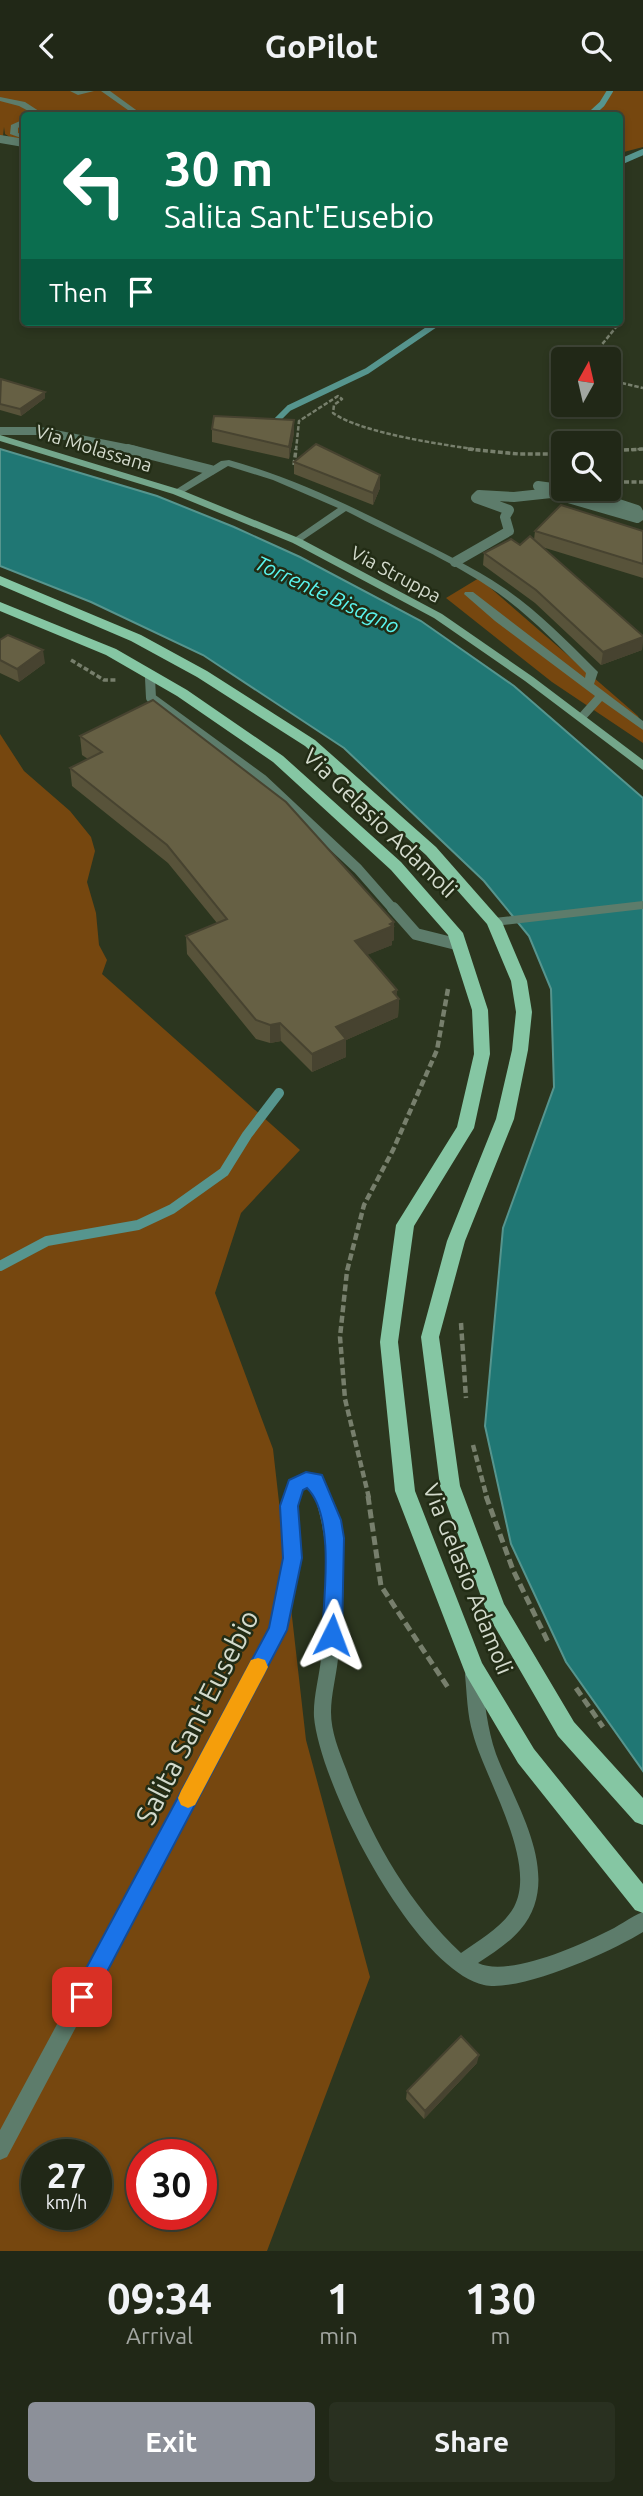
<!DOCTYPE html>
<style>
:root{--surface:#212817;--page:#293020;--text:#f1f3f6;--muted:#a2a6a1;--line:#3e4436;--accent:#8c9099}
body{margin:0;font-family:Ubuntu,sans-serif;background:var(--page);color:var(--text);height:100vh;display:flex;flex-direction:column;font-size:26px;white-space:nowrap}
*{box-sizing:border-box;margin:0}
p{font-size:23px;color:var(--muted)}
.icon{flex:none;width:38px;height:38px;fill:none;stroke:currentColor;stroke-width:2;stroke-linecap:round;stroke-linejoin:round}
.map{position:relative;height:2160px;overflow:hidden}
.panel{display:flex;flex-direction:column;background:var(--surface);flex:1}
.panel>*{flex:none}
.guide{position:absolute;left:21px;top:21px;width:602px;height:214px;border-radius:7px;box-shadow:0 4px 10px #0003,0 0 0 2px var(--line);background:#0b6e4f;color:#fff;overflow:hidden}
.needle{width:46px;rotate:8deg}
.tools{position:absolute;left:551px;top:256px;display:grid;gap:14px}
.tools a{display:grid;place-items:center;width:70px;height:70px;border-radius:7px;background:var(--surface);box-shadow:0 4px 10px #0003,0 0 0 2px var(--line);font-size:35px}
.speed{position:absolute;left:21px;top:2048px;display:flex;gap:14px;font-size:35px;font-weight:700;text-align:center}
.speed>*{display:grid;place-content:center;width:91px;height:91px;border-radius:50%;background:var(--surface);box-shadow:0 4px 10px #0003,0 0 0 2px var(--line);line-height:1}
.speed small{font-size:18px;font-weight:400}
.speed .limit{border:10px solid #d22;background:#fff;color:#111}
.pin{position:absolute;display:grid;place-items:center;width:60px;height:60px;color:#fff;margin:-30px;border-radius:14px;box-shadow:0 4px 10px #0006}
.me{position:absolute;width:77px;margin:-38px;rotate:3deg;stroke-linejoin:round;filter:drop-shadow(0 0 5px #0008)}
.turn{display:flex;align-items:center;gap:24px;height:147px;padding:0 28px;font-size:32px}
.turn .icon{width:91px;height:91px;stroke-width:2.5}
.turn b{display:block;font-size:49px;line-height:60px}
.then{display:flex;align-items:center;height:66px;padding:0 28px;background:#0003;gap:14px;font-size:26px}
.eta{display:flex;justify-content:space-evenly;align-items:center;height:119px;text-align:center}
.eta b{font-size:42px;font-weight:700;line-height:49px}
.button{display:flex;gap:14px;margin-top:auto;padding:14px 28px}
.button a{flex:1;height:80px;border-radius:7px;background:var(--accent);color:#fff;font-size:28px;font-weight:700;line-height:80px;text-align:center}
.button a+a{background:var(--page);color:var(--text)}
header{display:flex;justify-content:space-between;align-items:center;height:91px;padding:0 28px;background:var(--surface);font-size:32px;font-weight:700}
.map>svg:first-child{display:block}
.green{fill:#76470f;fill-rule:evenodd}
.water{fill:#207774;stroke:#56958e;stroke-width:2}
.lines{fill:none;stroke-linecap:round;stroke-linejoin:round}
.stream-far1{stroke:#56958e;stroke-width:6}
.stream{stroke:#56958e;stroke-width:10}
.path-far3{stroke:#777f6c;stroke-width:2.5;stroke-dasharray:4.5 2;stroke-linecap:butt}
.path-far2{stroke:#777f6c;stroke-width:3.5;stroke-dasharray:5 2.5;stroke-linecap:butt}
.path-far1{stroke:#777f6c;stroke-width:4.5;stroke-dasharray:7 3.5;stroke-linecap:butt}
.path{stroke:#777f6c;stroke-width:5;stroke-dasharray:9 4.5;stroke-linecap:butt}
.lane-far2{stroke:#5d7c6b;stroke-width:8}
.lane-far1{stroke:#5d7c6b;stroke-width:10}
.lane{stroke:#5d7c6b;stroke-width:12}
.street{fill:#5d7c6b;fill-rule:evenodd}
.secondary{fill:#74a68b;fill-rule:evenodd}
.primary{fill:#85c6a3;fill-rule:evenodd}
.wall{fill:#58533a}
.shaded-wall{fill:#474330}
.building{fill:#666044;stroke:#474330;stroke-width:2}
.route{fill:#1a73e8;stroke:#114b97;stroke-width:2}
.slow{fill:#f59e0b}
.labels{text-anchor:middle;stroke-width:5;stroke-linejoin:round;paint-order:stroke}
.far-street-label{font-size:19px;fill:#d3dacc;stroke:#222c15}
.far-water-label{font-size:21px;font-style:italic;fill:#5af5ef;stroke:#222c15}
.street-label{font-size:23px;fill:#d3dacc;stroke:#222c15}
.near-street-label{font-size:28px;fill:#d3dacc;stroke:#222c15}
</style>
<header><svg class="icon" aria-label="back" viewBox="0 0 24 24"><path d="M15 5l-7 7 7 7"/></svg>GoPilot<svg class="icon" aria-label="search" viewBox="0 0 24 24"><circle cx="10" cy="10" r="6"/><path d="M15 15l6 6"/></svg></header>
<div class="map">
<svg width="643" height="2160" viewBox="0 0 643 2160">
<rect width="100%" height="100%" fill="#2c361f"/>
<path class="green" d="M0 0H643V56L620 62V24H24V49L13 48 5 43 4 36 3 45 0 44Z
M479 487 638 625 643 637V652L552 591 446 507Z
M0 643 24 680 70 720 91 746 95 760 87 791 96 822 99 854 107 869 102 883 300 1059 241 1122 215 1202 273 1358 306 1649 370 1886 267 2160H0ZM37 2063H96V2123H37ZM142 2063H201V2123H142Z"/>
<path class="water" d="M0 358 157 405 234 436 300 466 421 530 514 595 643 707V1680L566 1571 511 1453 485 1335 503 1137 554 996 551 898 529 845 484 790 344 657 203 564 91 511 0 475Z"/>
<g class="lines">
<path class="stream-far1" d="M590 24 602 13 610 0
M620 71 643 61
M269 337 289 317 367 280 439 231"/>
<path class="stream" d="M0 1175 47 1150 138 1134 172 1118 224 1081 247 1044 279 1002"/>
<path class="path-far3" d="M590 268 617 235V231
M609 289 643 297
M296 359 299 330 338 305 342 308 334 314 333 322C361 342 444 354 480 359
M618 359 643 358"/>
<path class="path-far2" d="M468 358 519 363H564
M609 360 643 358
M294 374 296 358
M624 391H643
M71 569 104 589H116"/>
<path class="path-far1" d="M461 1232 466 1307
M473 1354 487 1407
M369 1407 345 1308 340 1246 347 1180 364 1114 393 1059 437 959 448 898"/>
<path class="path" d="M368 1405 381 1495 449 1598
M486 1405 513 1479 548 1551
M576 1597 603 1636"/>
<path class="lane-far2" d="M0 48 24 52
M0 340H40L135 359"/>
<path class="lane-far1" d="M128 358 211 379
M455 471 509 440 505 426 509 419 476 407 479 404 514 406 551 402 637 427 640 425 637 419 582 401 538 395
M150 587 151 607 262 688 358 778 394 819"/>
<path class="lane" d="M393 817 416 843 460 854"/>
<path class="street" d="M70 0H94L78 4Z
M101 0H110L143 24H135Z
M0 6 25 11 45 24H36L19 15 0 10Z
M20 30 24 32 18 37V42L24 44V48L10 43 11 34Z
M229 369C291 386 349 414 406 443 439 460 473 476 504 497 538 520 567 550 596 579L598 581 594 593 643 630V639L602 610 585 629H577V625L595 605 495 530 464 503 465 501H473L585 587 586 582C558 554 530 525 498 502 451 469 396 446 346 420L297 453 293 452V448L338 417 273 389 228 375 181 403 172 401 221 370Z
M643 810V818L494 835 488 831 494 827Z
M306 1382 322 1385C350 1444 345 1506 338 1568 336 1586 331 1604 331 1621 331 1641 339 1660 346 1678 370 1745 409 1813 461 1862 479 1849 503 1836 514 1816 538 1771 485 1688 473 1643 467 1624 467 1603 465 1584L467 1578 473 1576 479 1578 481 1584C485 1611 487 1637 496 1663 516 1715 565 1787 520 1839 509 1852 493 1862 478 1872 508 1886 576 1856 604 1842 618 1836 630 1826 643 1821V1841C613 1860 519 1902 484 1894 414 1878 320 1694 314 1626 313 1607 319 1587 321 1568 328 1510 333 1452 311 1396L302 1398 297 1415 301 1467 284 1544 7 2066 0 2069V2039L270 1538 285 1467 281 1415 290 1389Z"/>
<path class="secondary" d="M0 344 181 399 301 448 442 523 533 586 643 669V679L525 590 434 527 293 452 173 403 0 350Z"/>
<path class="primary" d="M0 485 141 544 207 580 315 649 436 756 502 831 527 890 532 921 528 959 514 1028 465 1150 439 1246 460 1395 504 1513 574 1631 643 1707V1734L635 1731 558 1645 488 1524 440 1395 421 1246 447 1150 496 1028 512 959 516 921 511 890 487 833 426 764 305 655 197 586 131 550 0 494Z
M0 511 116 558 187 599 283 665 401 771 463 842 488 919 490 963 474 1037 414 1135 398 1251 415 1400 482 1572 534 1658 643 1793V1822L635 1819 518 1672 466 1584 395 1400 380 1251 396 1134 457 1036 474 963 472 919 448 844 391 779 273 671 177 605 106 564 0 520Z"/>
</g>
<path class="wall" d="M0 289 45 307 21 325 0 319Z
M212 338 294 342 289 368 212 351Z
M294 371 380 384V397L373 414 294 383Z
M535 440H643V487L542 456 643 545 642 559 601 574 535 512 483 474 484 462 520 454 534 449Z
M0 549 45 572 19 591 0 582Z
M80 645 394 849 392 850V854L366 864 397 899 396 905 399 908 398 926 346 949V966L312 981 281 950 270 952 256 948 187 863 186 845 217 832 168 772 72 695 70 677 88 668 82 664Z
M477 1972 424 2028 406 2008 407 2000Z"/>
<path class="shaded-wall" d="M45 301V307L21 325 20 318Z
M294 329V342L289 368V356Z
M380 384V397L373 414V402Z
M643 546 642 559 601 574 603 561Z
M43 559 45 572 19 591 17 578Z
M394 831V849L392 850V854L355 869V850Z
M397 899 396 909 399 908 398 926 346 949V966L312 981V963L336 936Z
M280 932 281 950 270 952V934Z
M479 1964 477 1972 424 2028 425 2020Z"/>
<path class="building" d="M1 288 45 301 20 318 0 313Z
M214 325 294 329 289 356 212 338Z
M316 353 380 384 373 402 294 371Z
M561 414 643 440V473L535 440Z
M530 445 643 545V546L603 561 536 499 484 462 511 448 520 454Z
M8 544 43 559 17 578 0 569V549Z
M153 609 286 711 394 831 390 833 393 835 355 850 397 899 393 901 399 908 336 936 346 948 312 963 280 932 270 934 256 929 186 845 227 828 167 754 70 677 102 661 80 645Z
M461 1945 479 1964 425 2020 407 2000Z"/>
<path class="route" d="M306 1381 322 1384 341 1429 344 1447 342 1544 339 1550 332 1553 325 1550 322 1544C324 1506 335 1424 307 1397L303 1399 298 1415 302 1467 287 1539 90 1913 82 1917 75 1913 71 1906 75 1898 269 1537 283 1467 280 1415 289 1389Z"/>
<path class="slow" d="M258 1567 265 1569 268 1576 265 1582 195 1714 188 1717 181 1714 178 1707 181 1700 251 1569Z"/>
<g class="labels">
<g class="far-street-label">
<text transform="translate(94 357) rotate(17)" y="7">Via Molassana</text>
<text transform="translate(396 483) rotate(28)" y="7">Via Struppa</text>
</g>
<g class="far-water-label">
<text transform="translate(327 504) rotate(25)" y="7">Torrente Bisagno</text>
</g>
<g class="street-label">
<text transform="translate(380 732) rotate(44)" y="8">Via Gelasio Adamoli</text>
<text transform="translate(468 1488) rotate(68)" y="8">Via Gelasio Adamoli</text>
</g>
<g class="near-street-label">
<text transform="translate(197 1626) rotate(-63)" y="10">Salita Sant'Eusebio</text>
</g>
</g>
</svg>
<div class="tools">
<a><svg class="needle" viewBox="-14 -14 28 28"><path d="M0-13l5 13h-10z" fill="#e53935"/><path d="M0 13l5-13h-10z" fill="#a2a6a1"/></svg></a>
<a><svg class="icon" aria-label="search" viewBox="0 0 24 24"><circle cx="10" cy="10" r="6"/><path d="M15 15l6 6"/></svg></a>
</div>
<div class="speed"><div>27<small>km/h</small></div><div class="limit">30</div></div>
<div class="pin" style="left:82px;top:1906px;background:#d93025"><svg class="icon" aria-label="arrive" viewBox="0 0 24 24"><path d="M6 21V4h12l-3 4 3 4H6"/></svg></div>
<svg class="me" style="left:332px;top:1544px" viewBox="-20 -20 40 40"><path d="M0-17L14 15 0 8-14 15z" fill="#1a73e8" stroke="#fff" stroke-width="4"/></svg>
<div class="guide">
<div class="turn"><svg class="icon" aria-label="left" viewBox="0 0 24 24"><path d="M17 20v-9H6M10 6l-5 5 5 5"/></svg><div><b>30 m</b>Salita Sant'Eusebio</div></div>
<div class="then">Then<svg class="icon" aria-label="arrive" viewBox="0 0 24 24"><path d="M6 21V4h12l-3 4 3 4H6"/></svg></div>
</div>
</div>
<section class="panel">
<div class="eta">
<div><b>09:34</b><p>Arrival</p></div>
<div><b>1</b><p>min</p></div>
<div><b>130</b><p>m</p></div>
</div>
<div class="button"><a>Exit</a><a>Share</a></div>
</section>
